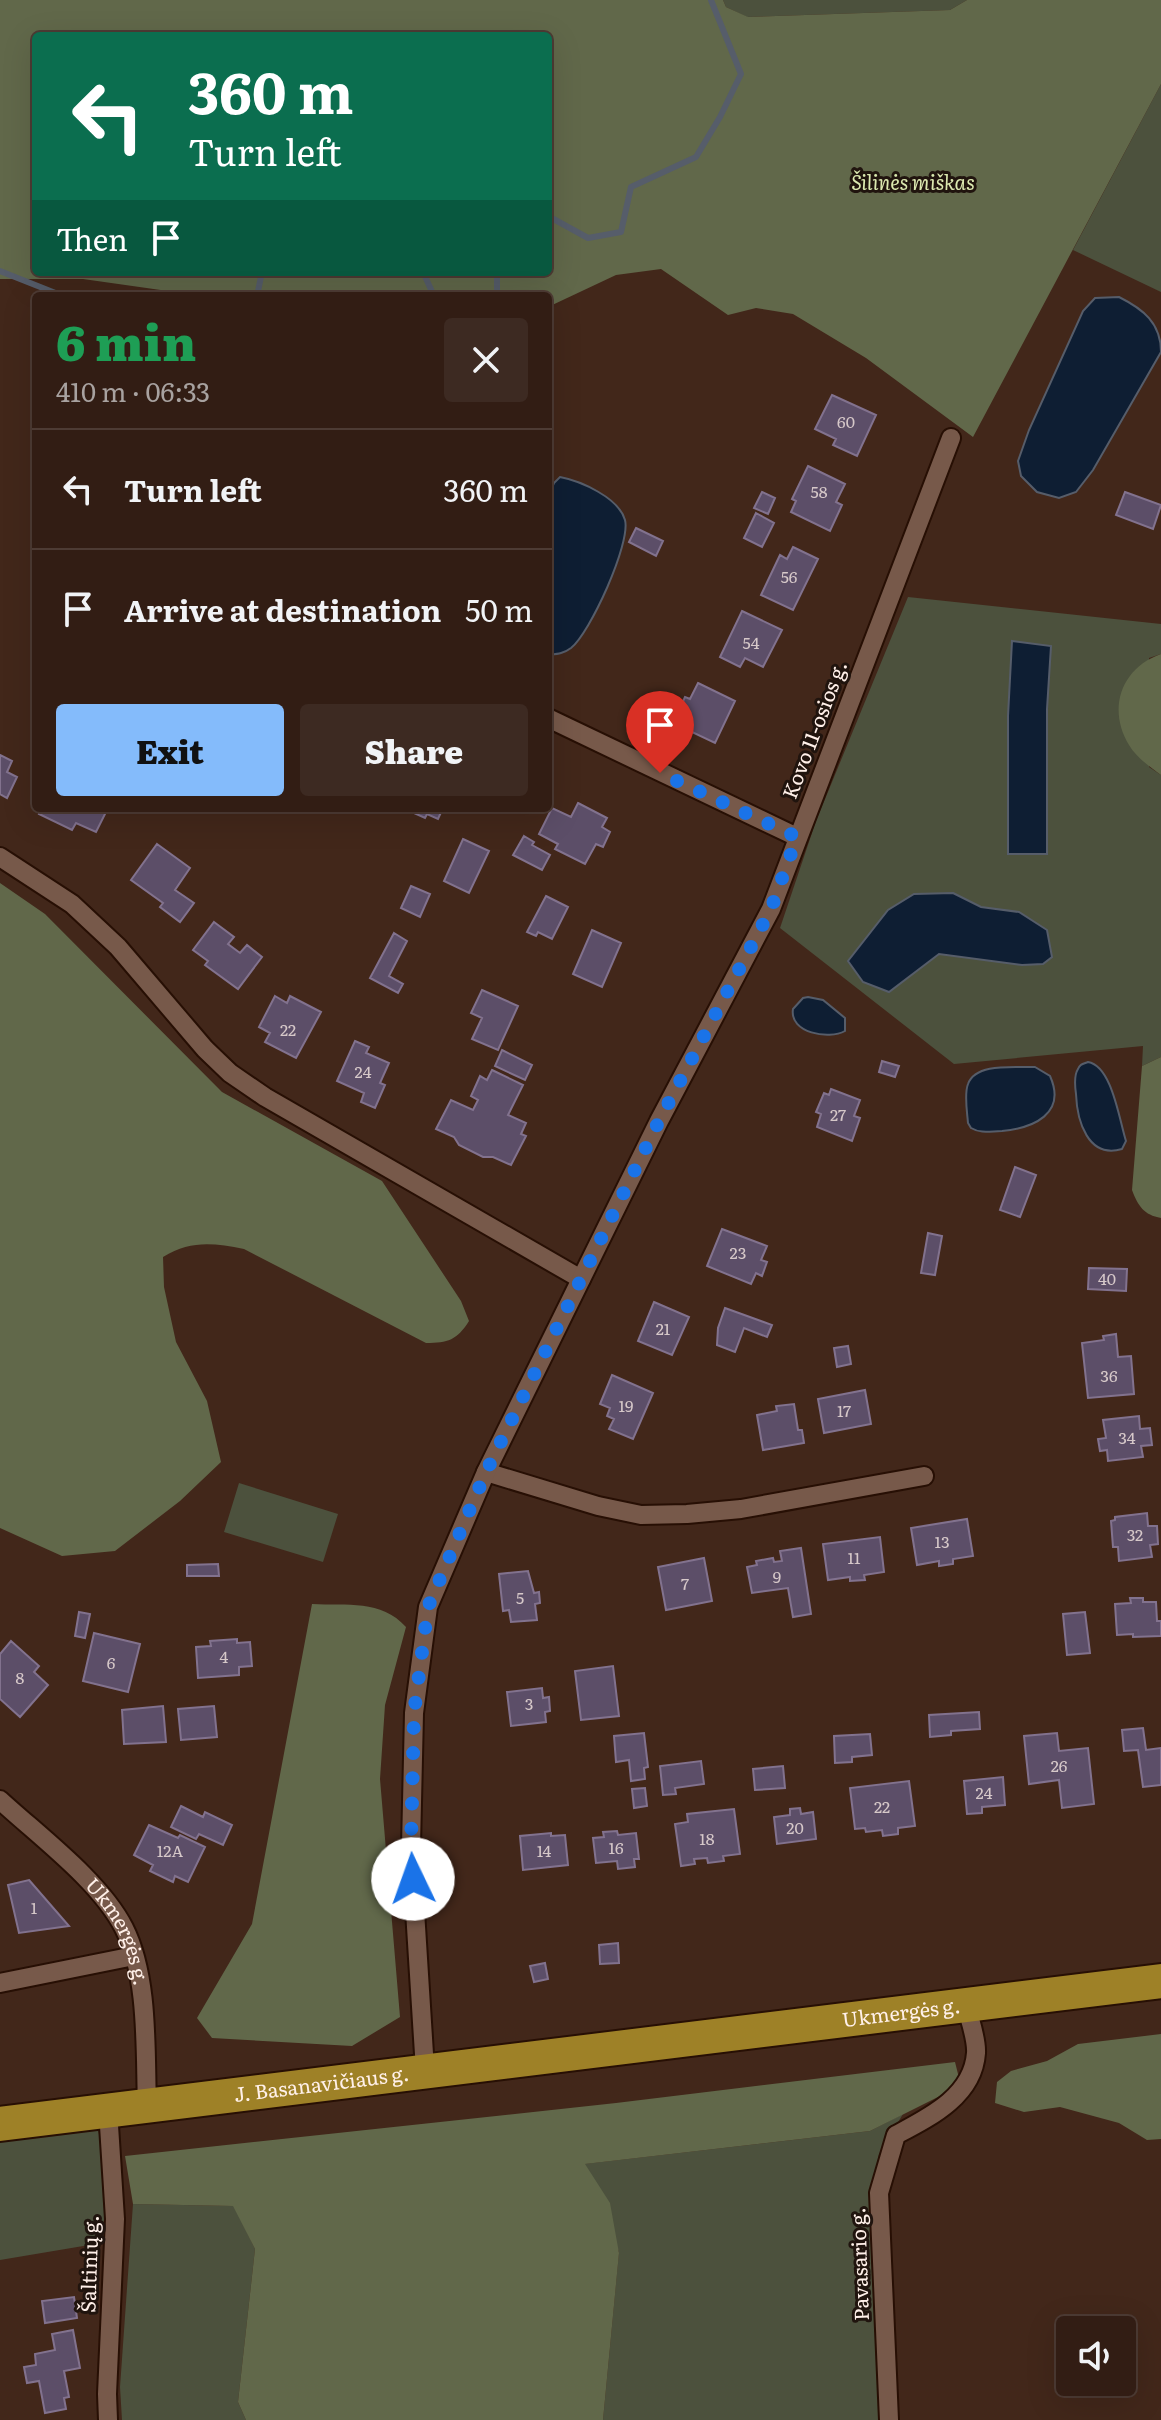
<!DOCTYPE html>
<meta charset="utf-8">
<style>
:root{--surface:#321d14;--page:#3d2a22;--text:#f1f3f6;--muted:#a8a2a0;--line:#4d3b34;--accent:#84bbfb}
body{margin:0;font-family:Literata,serif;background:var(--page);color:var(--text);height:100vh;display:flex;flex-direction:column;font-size:30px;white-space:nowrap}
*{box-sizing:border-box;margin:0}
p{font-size:26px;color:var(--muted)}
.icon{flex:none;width:44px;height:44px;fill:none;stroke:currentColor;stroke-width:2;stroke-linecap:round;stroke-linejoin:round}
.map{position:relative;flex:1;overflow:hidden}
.panel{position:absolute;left:32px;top:292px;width:520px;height:520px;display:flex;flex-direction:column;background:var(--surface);border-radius:8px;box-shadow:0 8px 32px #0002,0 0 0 2px var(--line)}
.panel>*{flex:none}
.guide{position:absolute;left:32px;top:32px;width:520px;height:244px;border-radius:8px;box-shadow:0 8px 32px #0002,0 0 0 2px var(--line);background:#0b6e4f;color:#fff;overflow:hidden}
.buttons{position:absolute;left:1056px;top:2316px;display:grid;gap:16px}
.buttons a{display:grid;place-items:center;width:80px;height:80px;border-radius:8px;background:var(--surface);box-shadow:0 8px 32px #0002,0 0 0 2px var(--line);font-size:40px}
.pin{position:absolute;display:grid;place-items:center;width:68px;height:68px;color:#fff;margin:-82px -34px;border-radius:50% 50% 50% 0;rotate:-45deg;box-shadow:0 0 8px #0007}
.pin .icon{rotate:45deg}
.me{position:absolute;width:88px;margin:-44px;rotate:357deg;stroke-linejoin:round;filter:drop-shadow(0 0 6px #0008)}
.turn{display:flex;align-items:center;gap:28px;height:168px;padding:0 24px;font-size:36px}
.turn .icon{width:104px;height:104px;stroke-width:2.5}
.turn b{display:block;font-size:56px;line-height:68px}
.then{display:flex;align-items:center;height:76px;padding:0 24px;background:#0003;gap:16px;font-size:30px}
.round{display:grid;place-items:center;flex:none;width:84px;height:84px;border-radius:8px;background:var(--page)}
.headline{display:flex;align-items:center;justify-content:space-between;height:136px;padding:0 24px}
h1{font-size:48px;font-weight:800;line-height:60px;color:#1e9e55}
.cta{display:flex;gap:16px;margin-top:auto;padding:16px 24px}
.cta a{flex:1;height:92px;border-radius:8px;background:var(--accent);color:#111;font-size:32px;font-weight:800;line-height:92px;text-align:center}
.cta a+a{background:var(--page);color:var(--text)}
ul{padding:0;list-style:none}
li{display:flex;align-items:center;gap:24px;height:120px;padding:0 24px;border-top:2px solid var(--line)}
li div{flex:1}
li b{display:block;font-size:30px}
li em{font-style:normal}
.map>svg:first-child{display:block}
.green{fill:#4c513d}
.forest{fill:#61684a;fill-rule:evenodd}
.water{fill:#0e1e33;stroke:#565d6a;stroke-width:2}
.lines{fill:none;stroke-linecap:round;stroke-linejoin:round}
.stream{stroke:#565d6a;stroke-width:6}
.building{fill:#5c4e68;stroke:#82728e;stroke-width:2}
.street-casing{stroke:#270f04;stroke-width:22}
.highway-casing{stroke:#270f04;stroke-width:38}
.street{stroke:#77594a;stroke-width:18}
.highway{stroke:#9e8127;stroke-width:34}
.route{stroke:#1a73e8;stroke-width:14;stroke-dasharray:0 25.2}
.labels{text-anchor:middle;stroke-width:6;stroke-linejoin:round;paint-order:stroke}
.number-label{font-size:16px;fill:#d6c8c9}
.park-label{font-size:20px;font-style:italic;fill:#dce9b0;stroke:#20140e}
.street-label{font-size:20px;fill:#fff0e9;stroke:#20140e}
</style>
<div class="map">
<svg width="1161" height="2420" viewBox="0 0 1161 2420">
<rect width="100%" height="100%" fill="#42271a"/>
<path class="green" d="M723 0H967L950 10 747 17 726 7Z
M1161 84V292L1073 250Z
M908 597 1161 624V654L1149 658V767L1161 775V1057L1142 1066 1143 1046 954 1064 780 928 816 821Z
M239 1483 338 1514 323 1562 224 1532Z
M903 2114 879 2154 870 2200 882 2420H603L619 2252 584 2164 870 2131Z
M98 2129 104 2160 107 2242 0 2260V2141Z
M133 2204 234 2206 255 2249 238 2402 246 2420H122L120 2387Z"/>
<path class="forest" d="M0 0H723L726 7 748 17 950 10 967 0H1161V84L973 437 866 358 793 314 756 308 728 315 661 269 616 275 548 307V296L282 294 203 296 83 279H0ZM548 36V272H36V36Z
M1161 654V775C1150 767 1136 757 1129 745 1107 709 1121 668 1161 654Z
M0 883 45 914 222 1092 382 1181 461 1301 469 1321C457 1340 448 1343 426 1343L244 1249C213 1243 191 1240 163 1257L164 1287 176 1342 207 1401 221 1462 180 1501 115 1551 62 1556 0 1528Z
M1161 1057V1218C1144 1215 1138 1206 1132 1190L1142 1066Z
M312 1604C347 1606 381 1599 406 1627L385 1705 380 1779 400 2017 352 2046 212 2038 197 2018 252 1924Z
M1161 2034V2139L1147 2140 1119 2123 1060 2107 1024 2112 995 2103 997 2082 1011 2071 1047 2061 1078 2044Z
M955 2062 959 2078 946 2093 870 2131 585 2164 610 2203 619 2253 603 2420H246L238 2402 255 2249 233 2206 133 2204 125 2156 616 2103Z"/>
<path class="water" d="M1119 297C1143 309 1161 323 1161 352L1093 470 1076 492 1059 498 1037 492 1021 476 1018 461 1029 430 1083 311 1095 298Z
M560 477C581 481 619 498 625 520 631 543 590 633 571 648 563 654 557 654 548 655V497L554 483Z
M1012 641 1051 646 1047 709V854H1008V716Z
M953 893 981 907 1019 912 1047 930 1052 957 1043 964 1022 965 939 954 889 992 863 982 848 961 888 910 914 894Z
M808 997 823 1000 845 1018V1031C829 1040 789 1033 793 1009L803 998Z
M1088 1062C1112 1066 1119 1119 1126 1141L1122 1149C1088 1159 1077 1121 1076 1094 1075 1087 1074 1075 1078 1069 1080 1064 1083 1064 1088 1062Z
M1035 1067 1050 1076C1067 1114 1033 1128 1002 1131 991 1131 981 1134 971 1128L968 1123C967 1111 964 1094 968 1084 976 1062 1016 1068 1035 1067Z"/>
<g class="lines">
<path class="stream" d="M548 216 588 238 621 232 631 187 696 157 720 117 741 74 711 0
M0 271 63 296
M423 272 434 296
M257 296 262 272
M497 296V272"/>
</g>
<path class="building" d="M832 395 876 415 857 456 833 445 836 439 815 429Z
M808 466 845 484 836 502 842 505 830 531 791 512 796 501 792 499Z
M762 492 775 498 768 514 754 508Z
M1125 492 1161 505 1153 529 1116 515Z
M756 513 774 523 762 547 744 538Z
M636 528 663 541 656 556 629 542Z
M793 547 818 559 793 610 761 595 780 555 787 559Z
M742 611 782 630 763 667 745 658 740 667 720 657Z
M698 683 735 701 715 743 673 723 685 697 690 699Z
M0 755 12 761 7 772 17 777 7 798 0 794Z
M578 803 607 818 602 827 610 832 603 847 596 844 585 864 555 849 558 844 539 834 552 808 571 817Z
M42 808H108L96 832 76 823 72 830 39 814Z
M403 808H443L438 819 427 814 425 818Z
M524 836 534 842 532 845 550 855 542 870 513 855Z
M463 839 489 851 469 893 444 881Z
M157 844 190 868 175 890 194 903 180 922 160 907 163 903 131 880Z
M411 886 430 894 420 917 401 908Z
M546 896 568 907 552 939 538 932 536 936 527 932Z
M214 922 234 937 228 944 240 953 247 945 262 957 238 989 205 965 208 961 193 950Z
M592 930 621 943 602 987 573 974Z
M394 933 407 941 389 976 403 984 398 993 370 978Z
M482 990 518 1006 498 1050 472 1039 482 1018 471 1013Z
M275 996 287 1003 290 996 321 1012 296 1058 265 1042 270 1033 259 1027Z
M355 1041 369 1047 366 1053 389 1063 380 1083 385 1085 375 1108 361 1102 364 1093 337 1081Z
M502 1050 532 1065 525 1080 495 1066Z
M882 1061 899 1066 895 1077 879 1072Z
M492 1070 523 1085 508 1115 526 1123 521 1134 526 1136 511 1165 493 1157H483L459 1145 454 1137 436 1129 451 1100 473 1110 478 1100 471 1096 480 1076 487 1080Z
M831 1089 860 1100 854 1116 860 1118 852 1141 817 1127 821 1114 816 1112 824 1093 829 1095Z
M1015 1167 1036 1175 1020 1217 1000 1210Z
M722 1229 767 1246 761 1260 767 1262 762 1276 756 1273 751 1284 707 1266Z
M928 1233 942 1236 935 1275 921 1273Z
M1089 1268 1127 1269 1126 1291 1088 1289Z
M654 1302 689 1317 672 1355 638 1341Z
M725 1308 772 1325 767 1337 744 1328 735 1352 717 1345 718 1328Z
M1116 1334 1118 1357 1131 1356 1134 1394 1088 1398 1082 1343 1104 1340 1103 1336Z
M848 1346 851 1364 837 1367 834 1348Z
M612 1375 653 1393 633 1439 609 1429 614 1419 607 1416 610 1408 600 1404Z
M865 1390 871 1424 824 1433 818 1399Z
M794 1404 798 1430H802L804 1443 763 1450 757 1415 777 1411 776 1406Z
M1139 1416 1140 1429 1150 1428 1152 1445 1141 1446 1143 1457 1108 1461 1107 1450 1100 1451 1098 1439 1106 1438 1103 1420Z
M1147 1513 1148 1526H1157L1158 1544 1150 1545 1152 1557 1119 1561 1118 1547H1113L1111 1521 1115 1520V1517Z
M967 1519 973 1556 953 1559V1564L939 1566V1561L917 1565 911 1528Z
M880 1537 884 1572 864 1575 865 1580 850 1581V1577L828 1580 823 1544Z
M801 1548 811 1614 793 1617 788 1588 752 1593 747 1567 757 1565 756 1561 773 1558 774 1562 782 1561 780 1551Z
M704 1558 712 1601 666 1610 658 1567Z
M218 1564 219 1576H187V1565Z
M528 1571 534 1593 539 1592 540 1603 535 1604 537 1620 511 1622 509 1610 503 1611 499 1574Z
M1130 1598H1143V1602H1156L1157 1621H1161V1636L1133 1637V1634L1117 1635 1115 1604 1131 1603Z
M79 1612 90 1614 85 1638 75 1636Z
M1085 1612 1090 1653 1067 1655 1063 1614Z
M94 1633 140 1644 128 1692 83 1681Z
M237 1639V1643L250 1642 252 1666 239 1667V1675L198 1678 196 1647 211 1646 210 1641Z
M11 1641 39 1666 34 1672 48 1685 20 1717 0 1699V1654Z
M613 1666 619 1716 581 1720 575 1671Z
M542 1688 543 1698 549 1697 550 1711 545 1712 546 1722 511 1726 507 1692Z
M163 1706 166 1742 124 1744 122 1710Z
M214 1706 217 1737 181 1740 178 1709Z
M979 1712 980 1729 951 1731V1735L930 1737 929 1715Z
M1143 1728 1146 1750 1161 1748V1785L1143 1787 1138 1750 1124 1751 1122 1730Z
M644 1733 648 1767 644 1768 645 1779 631 1781 629 1760 616 1762 614 1736Z
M1057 1733 1059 1751 1088 1748 1094 1804 1062 1808 1059 1780 1029 1784 1024 1736Z
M870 1734 872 1755 852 1757V1762L835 1763 834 1736Z
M701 1761 704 1784 675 1788 676 1794 663 1795 660 1766Z
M783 1766 785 1788 755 1790 753 1769Z
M1003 1777 1005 1805 982 1807V1813L967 1814 964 1781Z
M909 1781 915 1826 898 1828V1834L883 1836 882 1830 866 1832 865 1828 855 1829 850 1788Z
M645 1788 647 1806 634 1808 632 1789Z
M181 1806 203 1817 205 1812 232 1825 223 1845 199 1834 196 1839 171 1827Z
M800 1808 801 1814 813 1812 816 1839 777 1844 774 1817 790 1815V1809Z
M734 1809 740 1854 723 1856 724 1861 708 1863 707 1858 694 1859 695 1864 681 1866 675 1824 688 1822 687 1814Z
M149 1825 178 1838 180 1835 205 1847 188 1882 175 1876 173 1882 150 1871 153 1865 134 1855Z
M617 1831 618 1835 636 1833 639 1859H634L635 1867 618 1869 617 1861 596 1863 593 1838 604 1837 603 1832Z
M551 1833V1836L565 1835 568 1865 523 1870 520 1836Z
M29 1880 69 1926 19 1933 8 1885Z
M618 1943 619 1963 600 1964 599 1945Z
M545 1963 548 1979 534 1982 530 1966Z
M74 2297 77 2318 45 2323 42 2301Z
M73 2330 80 2368 64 2371 69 2397 64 2398 66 2409 45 2413 39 2381 27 2383 24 2367 36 2365 35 2354 55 2350 52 2334Z"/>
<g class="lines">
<g class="street-casing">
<g id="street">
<path d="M548 718 797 837"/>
<path d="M0 857 72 904 118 947 205 1049 230 1073 265 1097 581 1279"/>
<path d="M486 1472 598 1506 641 1515 687 1514 741 1509 924 1476"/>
<path id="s1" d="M0 1800C39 1836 100 1881 124 1928 149 1977 145 2051 147 2105"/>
<path d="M0 1983 134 1956"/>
<path d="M425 2070 411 1847 414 1713 428 1607 486 1472 659 1121 771 909 951 438"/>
<path d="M108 2110 115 2219 107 2394 108 2420"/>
<path d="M889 2420 879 2193 896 2135C930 2117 973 2096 976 2053 977 2038 969 2019 966 2004"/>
</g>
</g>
<g class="highway-casing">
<g id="highway">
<path id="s2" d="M0 2124 1161 1981"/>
</g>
</g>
<use href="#street" class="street"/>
<use href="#highway" class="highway"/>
</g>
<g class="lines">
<path class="route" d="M413 1879 411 1847 414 1713 428 1607 486 1472 659 1121 771 909 797 837 660 773"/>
</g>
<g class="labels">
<g class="number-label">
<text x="846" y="428">60</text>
<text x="819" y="498">58</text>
<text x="789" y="583">56</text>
<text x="751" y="649">54</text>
<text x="288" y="1036">22</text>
<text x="363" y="1078">24</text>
<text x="838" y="1121">27</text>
<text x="738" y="1259">23</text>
<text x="1107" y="1285">40</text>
<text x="663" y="1335">21</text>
<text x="1109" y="1382">36</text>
<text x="626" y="1412">19</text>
<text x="844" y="1417">17</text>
<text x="1127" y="1444">34</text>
<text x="1135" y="1541">32</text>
<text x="942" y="1548">13</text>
<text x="854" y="1564">11</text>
<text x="777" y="1583">9</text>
<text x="685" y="1590">7</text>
<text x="520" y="1604">5</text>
<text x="224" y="1663">4</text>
<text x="111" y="1669">6</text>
<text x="20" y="1684">8</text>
<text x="529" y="1710">3</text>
<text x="1059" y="1772">26</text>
<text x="984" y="1799">24</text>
<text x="882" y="1813">22</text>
<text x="795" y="1834">20</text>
<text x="707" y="1845">18</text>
<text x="616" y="1854">16</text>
<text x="170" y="1857">12A</text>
<text x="544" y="1857">14</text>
<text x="34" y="1914">1</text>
</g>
<g class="park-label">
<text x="913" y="190">Šilinės miškas</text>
</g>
<g class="street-label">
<text transform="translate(815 730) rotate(-69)" y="7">Kovo 11-osios g.</text>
<text dy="7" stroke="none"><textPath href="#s1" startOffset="180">Ukmergės g.</textPath></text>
<text dy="7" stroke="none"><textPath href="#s2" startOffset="908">Ukmergės g.</textPath></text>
<text dy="7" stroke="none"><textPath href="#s2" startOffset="324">J. Basanavičiaus g.</textPath></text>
<text transform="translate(90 2264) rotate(-88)" y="7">Šaltinių g.</text>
<text transform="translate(860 2264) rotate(-92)" y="7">Pavasario g.</text>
</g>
</g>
</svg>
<div class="buttons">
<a><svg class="icon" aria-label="sound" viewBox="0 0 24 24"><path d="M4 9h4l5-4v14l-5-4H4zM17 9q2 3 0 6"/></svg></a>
</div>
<div class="pin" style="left:660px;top:773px;background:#d93025"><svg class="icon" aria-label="arrive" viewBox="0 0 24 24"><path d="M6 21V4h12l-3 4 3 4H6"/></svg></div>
<svg class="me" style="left:413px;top:1879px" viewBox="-20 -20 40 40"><circle r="19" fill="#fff"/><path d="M0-13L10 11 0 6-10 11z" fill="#1a73e8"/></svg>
<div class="guide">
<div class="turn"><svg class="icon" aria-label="left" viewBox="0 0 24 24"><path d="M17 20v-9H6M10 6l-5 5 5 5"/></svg><div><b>360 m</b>Turn left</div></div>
<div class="then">Then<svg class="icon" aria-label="arrive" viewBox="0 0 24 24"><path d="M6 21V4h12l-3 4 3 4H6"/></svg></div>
</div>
<section class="panel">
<div class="headline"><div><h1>6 min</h1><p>410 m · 06:33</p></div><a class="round"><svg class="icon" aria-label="close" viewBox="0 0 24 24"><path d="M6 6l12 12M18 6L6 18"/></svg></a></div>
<ul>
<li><svg class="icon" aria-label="left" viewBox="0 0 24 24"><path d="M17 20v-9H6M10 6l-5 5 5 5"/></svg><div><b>Turn left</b></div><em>360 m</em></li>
<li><svg class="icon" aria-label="arrive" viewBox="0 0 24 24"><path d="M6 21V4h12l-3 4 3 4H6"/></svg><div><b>Arrive at destination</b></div><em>50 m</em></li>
</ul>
<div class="cta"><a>Exit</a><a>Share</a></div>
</section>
</div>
